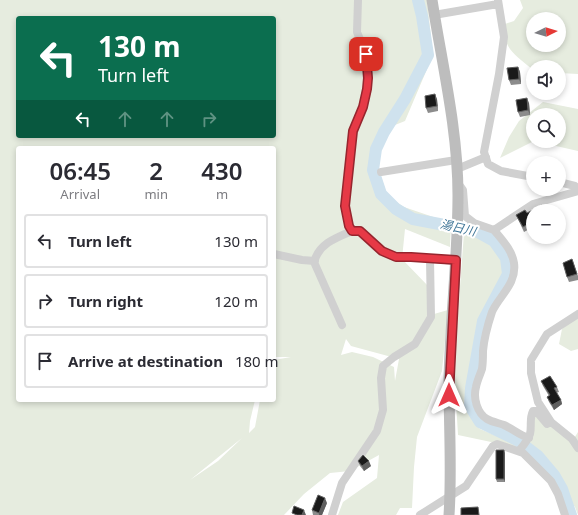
<!DOCTYPE html>
<meta charset="utf-8">
<style>
:root{--surface:#fff;--page:#f7f7f7;--text:#2b2b33;--muted:#7c7c81;--line:#e1e1e2}
body{margin:0;font-family:"Noto Sans","Noto Sans JP",sans-serif;background:var(--page);color:var(--text);height:100vh;display:flex;flex-direction:column;font-size:15px;white-space:nowrap}
*{box-sizing:border-box;margin:0}
p{font-size:13px;color:var(--muted)}
.icon{flex:none;width:22px;height:22px;fill:none;stroke:currentColor;stroke-width:2;stroke-linecap:round;stroke-linejoin:round}
.map{position:relative;flex:1;overflow:hidden}
.sheet{position:absolute;left:16px;top:146px;width:260px;height:256px;display:flex;flex-direction:column;background:var(--surface);border-radius:4px;box-shadow:0 2px 6px #0003}
.sheet>*{flex:none}
.guide{position:absolute;left:16px;top:16px;width:260px;height:122px;border-radius:4px;box-shadow:0 2px 6px #0003;background:#0b6e4f;color:#fff;overflow:hidden}
.needle{width:26px;rotate:85deg}
.buttons{position:absolute;left:526px;top:12px;display:grid;gap:8px}
.buttons a{display:grid;place-items:center;width:40px;height:40px;border-radius:50%;background:var(--surface);box-shadow:0 2px 6px #0003;font-size:20px}
.pin{position:absolute;display:grid;place-items:center;width:34px;height:34px;color:#fff;margin:-17px;border-radius:8px;box-shadow:0 2px 6px #0006}
.me{position:absolute;width:44px;margin:-22px;rotate:0deg;stroke-linejoin:round;filter:drop-shadow(0 0 3px #0008)}
.turn{display:flex;align-items:center;gap:14px;height:84px;padding:0 16px;font-size:18px}
.turn .icon{width:52px;height:52px;stroke-width:2.5}
.turn b{display:block;font-size:28px;line-height:34px}
.lanes{display:flex;align-items:center;height:38px;padding:0 16px;background:#0003;justify-content:center;gap:20px;direction:ltr}
.lanes .off{opacity:.35}
.eta{display:flex;justify-content:space-evenly;align-items:center;height:68px;text-align:center}
.eta b{font-size:24px;font-weight:600;line-height:28px}
ul{padding:0;list-style:none}
li{display:flex;align-items:center;gap:12px;height:54px;margin:0 8px 6px;padding:0 8px;border:2px solid var(--line);border-radius:4px}
li div{flex:1}
li b{display:block;font-size:15px}
li em{font-style:normal}
.map>svg:first-child{display:block}
.green{fill:#e6ecdf;fill-rule:evenodd}
.lines{fill:none;stroke-linecap:round;stroke-linejoin:round}
.stream{stroke:#cfe2ee;stroke-width:2}
.river{stroke:#cfe2ee;stroke-width:12}
.street{stroke:#d0d0d0;stroke-width:8}
.secondary{stroke:#bdbdbd;stroke-width:11}
.wall{fill:#8c8c8c}
.shaded-wall{fill:#5f5f5f}
.building{fill:#1a1a1a;stroke:#5f5f5f}
.route-casing{stroke:#96252e;stroke-width:10}
.route{stroke:#e63946;stroke-width:7}
.labels{text-anchor:middle;stroke-width:4;stroke-linejoin:round;paint-order:stroke}
.water-label{font-size:12px;font-style:italic;fill:#3f7597;stroke:#fff}
</style>
<div class="map">
<svg width="578" height="515" viewBox="0 0 578 515">
<rect width="100%" height="100%" fill="#fff"/>
<path class="green" d="M0 0H427L433 55 405 121 390 127 373 170 379 190 404 207 451 223 450 247 405 229 402 259 430 288 434 314 448 310 442 371 417 437 414 467 412 508H400L396 515H338L343 502 377 478 379 455 350 471 330 473 304 494 284 515H0ZM18 18H274V136H18ZM18 148H274V357H291L274 360V400H260L255 427 249 433 250 421 255 400H18ZM346 339 351 346 399 359 395 381 394 367 373 357 352 352 341 355ZM242 438 218 461 190 480Z
M520 0H578V74L559 73V67H533V70C514 53 506 52 502 25L514 21 523 8ZM533 19H559V45H533Z
M543 102 578 109V151L534 141 500 158 509 137 519 121ZM533 115H559V141H533Z
M464 233 485 240 500 254 505 274 494 292 480 324 466 385 464 408 480 429 518 445 515 447 458 435 454 367Z
M578 315V349L571 351 559 344 562 329Z
M535 414 573 440 578 432V515L575 507 527 445Z"/>
<g class="lines">
<path class="stream" d="M419 0 422 16"/>
<path class="river" d="M418 0 422 16 428 55 405 99 384 132 376 149 373 170 381 194 396 209 413 219 476 231 494 241 506 258 508 274 483 321 471 388 470 406 480 422 517 440 538 456 554 475 562 489 571 515"/>
<path class="street" d="M358 0 357 32 366 54 368 78 367 89 363 107 353 131 345 206 349 226 352 231H360L381 251 395 257H411L456 261
M498 0 504 37 499 74 484 152 488 164 501 171 533 177
M434 15 498 4
M457 169 486 157
M381 172 456 160
M559 182 575 186 578 188
M458 183 463 190 465 216 474 223 494 230
M274 254 302 260 315 261
M578 314 547 334 531 360V373L538 402 551 422 572 439 578 448
M342 325 314 262C319 244 335 238 352 231
M529 438C519 435 513 429 504 425 499 423 492 422 487 419 477 413 473 398 476 387 477 381 480 375 482 369 483 363 483 357 483 351 484 339 488 324 492 312 499 296 517 284 514 263 512 250 502 240 494 230L533 204 578 191
M519 451C523 446 528 440 530 434 532 426 529 419 533 411H536L547 424 551 422
M332 515 342 483 377 431 383 410 381 378 383 366 394 357 415 344 431 317 430 259
M420 515 466 486 493 446 497 444 523 453 551 481 558 494 565 515"/>
<path class="secondary" d="M432 0C442 64 458 130 458 195 458 257 450 320 449 382 449 426 452 471 449 515"/>
</g>
<path class="wall" d="M518 67 520 72 521 84 511 85 509 80Z
M437 99 438 111 428 113 426 108Z
M529 103 530 115 520 117 518 112Z
M533 211V227L524 232 516 215 527 213Z
M572 259 578 276V280L569 282 567 277Z
M541 381 557 387 559 392 556 393 561 400 562 404 554 410 549 402 547 397 549 396 543 386Z
M505 453V482H497L496 479Z
M358 461 371 466 364 471 360 466Z
M327 503 322 515H313L312 510Z"/>
<path class="shaded-wall" d="M518 67 520 72 521 84 519 79Z
M435 94 437 99 438 111 437 106Z
M527 98 529 103 530 115 528 110Z
M561 400 562 404 554 410 552 405Z
M504 450 505 453V482L504 479Z
M369 461 371 466 364 471 362 466Z
M325 498 327 503 322 515H319V513Z
M304 510 306 515H302Z"/>
<path class="building" d="M518 67 519 79 509 80 507 68Z
M435 94 437 106 426 108 425 96Z
M527 98 528 110 518 112 516 100Z
M542 205 545 211H533V221L523 227 516 215 525 210 527 213Z
M572 259 577 274 567 277 563 263Z
M550 376 557 387 554 388 561 400 552 405 547 397 550 395 541 381Z
M496 450H504V479H496Z
M363 455 369 461 362 466 358 461Z
M318 495 325 498 319 513 312 510Z
M294 506 304 510 302 515H297L292 513Z
M478 507 479 515H461V508Z"/>
<g class="lines">
<g class="route-casing">
<path id="route" d="M366 54 368 78 367 89 363 107 353 131 345 206 349 226 352 231H360L382 251 396 257H411L456 260 449 395"/>
</g>
<use href="#route" class="route"/>
</g>
<g class="labels">
<g class="water-label">
<text transform="translate(458 228) rotate(13)" y="4">湯日川</text>
</g>
</g>
</svg>
<div class="buttons">
<a><svg class="needle" viewBox="-14 -14 28 28"><path d="M0-13l5 13h-10z" fill="#e53935"/><path d="M0 13l5-13h-10z" fill="#7c7c81"/></svg></a>
<a><svg class="icon" aria-label="sound" viewBox="0 0 24 24"><path d="M4 9h4l5-4v14l-5-4H4zM17 9q2 3 0 6"/></svg></a>
<a><svg class="icon" aria-label="search" viewBox="0 0 24 24"><circle cx="10" cy="10" r="6"/><path d="M15 15l6 6"/></svg></a>
<a>+</a>
<a>−</a>
</div>
<div class="pin" style="left:366px;top:54px;background:#d93025"><svg class="icon" aria-label="arrive" viewBox="0 0 24 24"><path d="M6 21V4h12l-3 4 3 4H6"/></svg></div>
<svg class="me" style="left:449px;top:395px" viewBox="-20 -20 40 40"><path d="M0-17L14 15 0 8-14 15z" fill="#e63946" stroke="#fff" stroke-width="4"/></svg>
<div class="guide">
<div class="turn"><svg class="icon" aria-label="left" viewBox="0 0 24 24"><path d="M17 20v-9H6M10 6l-5 5 5 5"/></svg><div><b>130 m</b>Turn left</div></div>
<div class="lanes"><svg class="icon" aria-label="left" viewBox="0 0 24 24"><path d="M17 20v-9H6M10 6l-5 5 5 5"/></svg><svg class="icon off" aria-label="ahead" viewBox="0 0 24 24"><path d="M12 20V5M6 11l6-6 6 6"/></svg><svg class="icon off" aria-label="ahead" viewBox="0 0 24 24"><path d="M12 20V5M6 11l6-6 6 6"/></svg><svg class="icon off" aria-label="right" viewBox="0 0 24 24"><path d="M7 20v-9h11M14 6l5 5-5 5"/></svg></div>
</div>
<section class="sheet">
<div class="eta">
<div><b>06:45</b><p>Arrival</p></div>
<div><b>2</b><p>min</p></div>
<div><b>430</b><p>m</p></div>
</div>
<ul>
<li><svg class="icon" aria-label="left" viewBox="0 0 24 24"><path d="M17 20v-9H6M10 6l-5 5 5 5"/></svg><div><b>Turn left</b></div><em>130 m</em></li>
<li><svg class="icon" aria-label="right" viewBox="0 0 24 24"><path d="M7 20v-9h11M14 6l5 5-5 5"/></svg><div><b>Turn right</b></div><em>120 m</em></li>
<li><svg class="icon" aria-label="arrive" viewBox="0 0 24 24"><path d="M6 21V4h12l-3 4 3 4H6"/></svg><div><b>Arrive at destination</b></div><em>180 m</em></li>
</ul>
</section>
</div>
